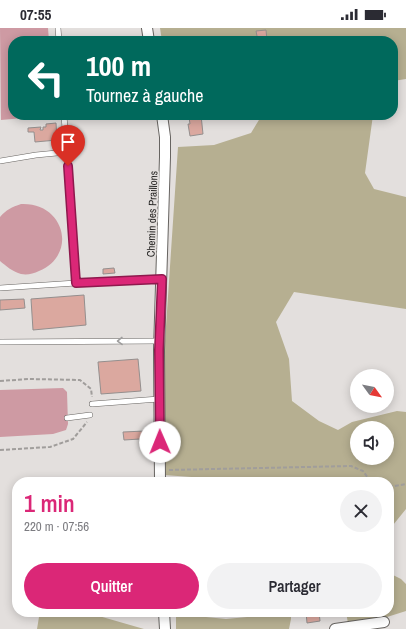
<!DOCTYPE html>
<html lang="fr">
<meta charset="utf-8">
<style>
:root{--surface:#fff;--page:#f2f2f3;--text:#2b2b33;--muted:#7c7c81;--accent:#db2777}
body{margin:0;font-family:"Archivo Narrow",sans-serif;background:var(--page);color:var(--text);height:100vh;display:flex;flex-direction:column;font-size:15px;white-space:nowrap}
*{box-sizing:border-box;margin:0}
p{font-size:13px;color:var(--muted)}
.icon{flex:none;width:22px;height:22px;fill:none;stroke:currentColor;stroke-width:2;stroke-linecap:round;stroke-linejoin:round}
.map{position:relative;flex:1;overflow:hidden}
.side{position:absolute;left:12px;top:449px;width:382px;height:140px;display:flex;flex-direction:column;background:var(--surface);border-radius:16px;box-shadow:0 2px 10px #0003}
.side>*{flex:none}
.guide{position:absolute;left:8px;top:8px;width:390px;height:84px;border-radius:16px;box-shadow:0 2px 10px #0003;background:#00695c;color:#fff;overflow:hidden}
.needle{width:26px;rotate:123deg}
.fabs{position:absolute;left:350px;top:341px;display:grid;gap:8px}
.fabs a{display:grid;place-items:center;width:44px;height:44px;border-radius:50%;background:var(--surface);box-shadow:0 2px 10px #0003;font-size:20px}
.pin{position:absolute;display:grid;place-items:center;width:34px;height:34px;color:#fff;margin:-41px -17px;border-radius:50% 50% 50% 0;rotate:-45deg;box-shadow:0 0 4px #0007}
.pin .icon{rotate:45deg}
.me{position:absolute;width:44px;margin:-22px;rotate:359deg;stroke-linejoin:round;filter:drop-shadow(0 0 3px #0008)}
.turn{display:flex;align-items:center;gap:14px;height:84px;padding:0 12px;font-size:18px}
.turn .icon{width:52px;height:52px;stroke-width:2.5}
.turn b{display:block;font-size:28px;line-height:34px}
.round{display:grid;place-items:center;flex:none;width:42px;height:42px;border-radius:21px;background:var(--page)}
.summary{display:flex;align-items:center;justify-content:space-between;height:68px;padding:0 12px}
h1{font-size:24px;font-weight:600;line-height:30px;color:var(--accent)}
.primary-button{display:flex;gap:8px;margin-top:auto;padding:8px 12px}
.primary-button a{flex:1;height:46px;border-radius:24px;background:var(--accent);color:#fff;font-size:16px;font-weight:600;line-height:46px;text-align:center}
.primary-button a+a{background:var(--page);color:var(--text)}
.status{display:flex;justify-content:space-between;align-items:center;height:28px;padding:0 20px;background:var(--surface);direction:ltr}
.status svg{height:11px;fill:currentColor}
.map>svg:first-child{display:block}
.green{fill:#b6af91;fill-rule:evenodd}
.water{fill:#ce9aa3}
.building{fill:#dba89f;stroke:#948f8e}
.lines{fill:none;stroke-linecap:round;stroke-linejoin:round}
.lane-casing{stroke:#676461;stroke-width:6}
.street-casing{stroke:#676461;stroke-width:12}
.path{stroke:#a09d9b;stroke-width:2;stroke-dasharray:4 2;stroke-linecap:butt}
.lane{stroke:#fff;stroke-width:5}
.street{stroke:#fff;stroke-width:10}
.oneway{stroke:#9e9d9d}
.route-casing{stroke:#8e194d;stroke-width:10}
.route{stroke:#db2777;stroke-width:7}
.labels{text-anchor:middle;stroke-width:3.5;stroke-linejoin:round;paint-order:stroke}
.street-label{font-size:11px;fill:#272625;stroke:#e3dfdd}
</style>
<div class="status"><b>07:55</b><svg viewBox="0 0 49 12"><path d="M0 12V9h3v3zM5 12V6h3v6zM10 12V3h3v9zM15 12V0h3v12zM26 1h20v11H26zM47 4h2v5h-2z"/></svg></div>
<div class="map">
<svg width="406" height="601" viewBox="0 0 406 601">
<rect width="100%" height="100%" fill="#e3dfdd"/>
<path class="green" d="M160 0H406V51L393 53V13H162Z
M262 87H373L365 145 374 161 406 169V281L294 264 276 294 289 331 292 373 319 393 338 402 352 394 397 383 406 384V481L389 502V454H260L164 447 163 343 178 119 214 117 251 105ZM357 400H387V430H357Z
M389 545 401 551 406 556V583L349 601 346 584H389Z
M78 584H85L144 601H37L39 589Z
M247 584H291V591L289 601H176V586L226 591 247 589Z"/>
<path class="water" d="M0 0H48L49 13H13V87H56L1 92Z
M21 176C65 174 78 227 39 243 33 246 27 247 21 246 13 244 6 238 0 233V189C6 182 12 179 21 176Z
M63 360 67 364 68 396 66 402 53 406 0 409V362Z"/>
<path class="building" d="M266 2 267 12 258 13 256 3Z
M201 87 203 106 190 108 188 96H190L189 89Z
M56 95 57 112 35 114 34 104H28V100L41 99 40 102H43V99H46V96Z
M114 240 115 245 103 246V241Z
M84 267 86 297 33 302 31 271Z
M24 271 25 280 0 282V272Z
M138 331 141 363 101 366 98 334Z
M145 403 146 414H140V411L124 412 123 404Z
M306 584H319L320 593 307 595Z"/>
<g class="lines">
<g class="lane-casing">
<path id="lane" d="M58 0 59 13
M0 133 36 127 67 124
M76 255 162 251
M0 260 76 255 64 87
M0 314 159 313
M92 376 159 371
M67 390 90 387"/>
</g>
<g class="street-casing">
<path id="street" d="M147 0 149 13
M160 454 159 322 165 129V109L162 87
M164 584 165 601
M335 601 384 594"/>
</g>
<path class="path" d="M0 353 29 351 80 352 91 361 92 369
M0 422 50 419 73 411 87 394
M169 442 351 438 363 443 371 454
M389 459 406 456"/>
<use href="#lane" class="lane"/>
<use href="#street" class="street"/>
</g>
<defs><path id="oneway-chevron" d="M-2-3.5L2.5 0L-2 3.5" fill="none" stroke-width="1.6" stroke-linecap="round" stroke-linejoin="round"/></defs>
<use class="oneway" href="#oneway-chevron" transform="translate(120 313) rotate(179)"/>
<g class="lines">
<g class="route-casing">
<path id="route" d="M68 138 76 255 162 251 159 322 160 414"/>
</g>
<use href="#route" class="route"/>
</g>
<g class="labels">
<g class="street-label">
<text transform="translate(152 186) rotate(-88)" y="4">Chemin des Praillons</text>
</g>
</g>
</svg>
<div class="fabs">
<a><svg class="needle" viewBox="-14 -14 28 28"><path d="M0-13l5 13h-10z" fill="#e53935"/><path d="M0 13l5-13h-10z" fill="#7c7c81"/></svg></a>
<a><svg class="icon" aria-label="sound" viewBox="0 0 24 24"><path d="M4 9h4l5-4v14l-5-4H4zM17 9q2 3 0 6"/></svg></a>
</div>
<div class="pin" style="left:68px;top:138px;background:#d93025"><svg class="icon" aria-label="arrive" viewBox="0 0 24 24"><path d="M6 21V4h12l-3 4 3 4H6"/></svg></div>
<svg class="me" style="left:160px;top:414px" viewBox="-20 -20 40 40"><circle r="19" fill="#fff"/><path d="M0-13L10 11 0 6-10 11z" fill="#db2777"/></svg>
<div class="guide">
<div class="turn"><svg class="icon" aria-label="left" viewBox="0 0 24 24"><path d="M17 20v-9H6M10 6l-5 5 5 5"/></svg><div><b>100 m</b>Tournez à gauche</div></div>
</div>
<section class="side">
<div class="summary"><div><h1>1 min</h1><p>220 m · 07:56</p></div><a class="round"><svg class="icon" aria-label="close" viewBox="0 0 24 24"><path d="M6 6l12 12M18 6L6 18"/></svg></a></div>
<div class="primary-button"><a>Quitter</a><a>Partager</a></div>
</section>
</div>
